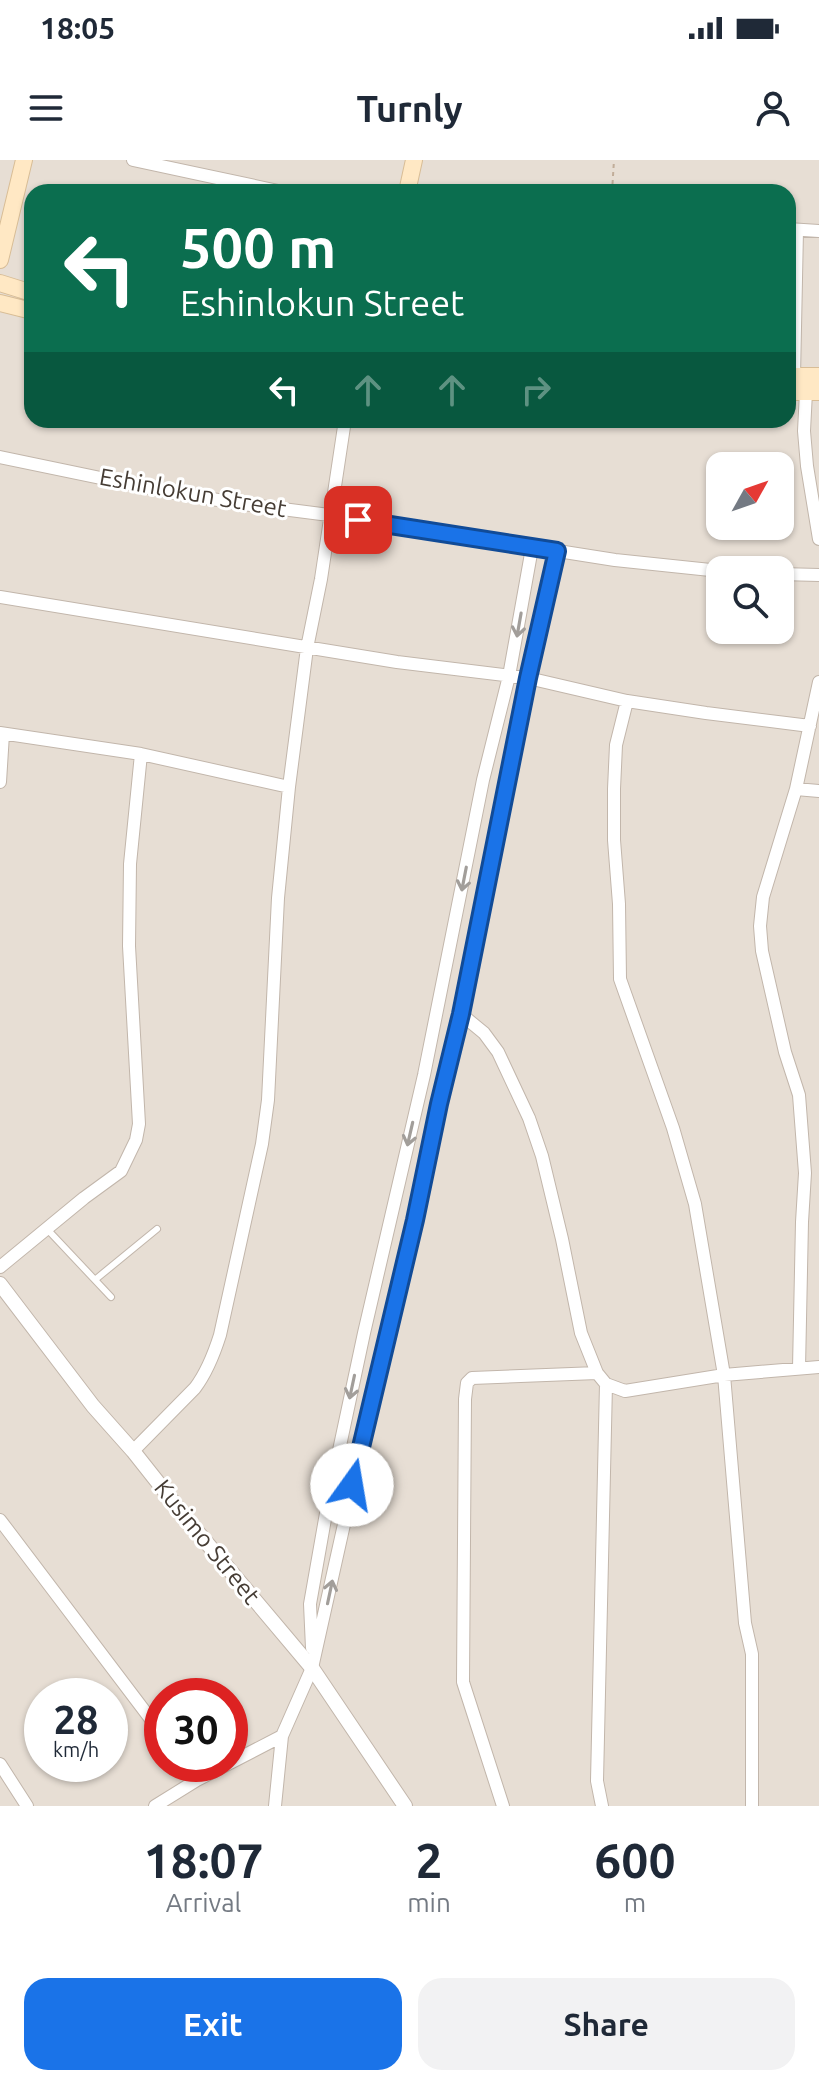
<!DOCTYPE html>
<style>
:root{--surface:#fff;--page:#f2f2f3;--text:#1f2937;--muted:#747a83;--accent:#1a73e8}
body{margin:0;font-family:Ubuntu,sans-serif;background:var(--page);color:var(--text);height:100vh;display:flex;flex-direction:column;font-size:30px;white-space:nowrap}
*{box-sizing:border-box;margin:0}
p{font-size:26px;color:var(--muted)}
.icon{flex:none;width:44px;height:44px;fill:none;stroke:currentColor;stroke-width:2;stroke-linecap:round;stroke-linejoin:round}
.map{position:relative;height:1646px;overflow:hidden}
.drawer{display:flex;flex-direction:column;background:var(--surface);flex:1}
.drawer>*{flex:none}
.top-card{position:absolute;left:24px;top:24px;width:772px;height:244px;border-radius:24px;box-shadow:0 2px 6px #0004;background:#0b6e4f;color:#fff;overflow:hidden}
.needle{width:52px;rotate:50deg}
.controls{position:absolute;left:706px;top:292px;display:grid;gap:16px}
.controls a{display:grid;place-items:center;width:88px;height:88px;border-radius:16px;background:var(--surface);box-shadow:0 2px 6px #0004;font-size:40px}
.speed{position:absolute;left:24px;top:1518px;display:flex;gap:16px;font-size:40px;font-weight:700;text-align:center}
.speed>*{display:grid;place-content:center;width:104px;height:104px;border-radius:50%;background:var(--surface);box-shadow:0 2px 6px #0004;line-height:1}
.speed small{font-size:20px;font-weight:400}
.speed .limit{border:12px solid #d22;background:#fff;color:#111}
.pin{position:absolute;display:grid;place-items:center;width:68px;height:68px;color:#fff;margin:-34px;border-radius:16px;box-shadow:0 4px 12px #0006}
.me{position:absolute;width:88px;margin:-44px;rotate:13deg;stroke-linejoin:round;filter:drop-shadow(0 0 6px #0008)}
.turn{display:flex;align-items:center;gap:28px;height:168px;padding:0 24px;font-size:36px}
.turn .icon{width:104px;height:104px;stroke-width:2.5}
.turn b{display:block;font-size:56px;line-height:68px}
.lanes{display:flex;align-items:center;height:76px;padding:0 24px;background:#0003;justify-content:center;gap:40px;direction:ltr}
.lanes .off{opacity:.35}
.eta{display:flex;justify-content:space-evenly;align-items:center;height:136px;text-align:center}
.eta b{font-size:48px;font-weight:600;line-height:56px}
.primary-button{display:flex;gap:16px;margin-top:auto;padding:16px 24px}
.primary-button a{flex:1;height:92px;border-radius:24px;background:var(--accent);color:#fff;font-size:32px;font-weight:600;line-height:92px;text-align:center}
.primary-button a+a{background:var(--page);color:var(--text)}
.status{display:flex;justify-content:space-between;align-items:center;height:56px;padding:0 40px;background:var(--surface);direction:ltr}
.status svg{height:22px;fill:currentColor}
header{display:flex;justify-content:space-between;align-items:center;height:104px;padding:0 24px;background:var(--surface);font-size:36px;font-weight:600}
.map>svg:first-child{display:block}
.residential{fill:#e7ded4;fill-rule:evenodd}
.lines{fill:none;stroke-linecap:round;stroke-linejoin:round}
.service-casing{stroke:#c2b6ab;stroke-width:8}
.minor-casing{stroke:#c2b6ab;stroke-width:14}
.tertiary-casing{stroke:#c2b6ab;stroke-width:16}
.secondary-casing{stroke:#d8bd96;stroke-width:18}
.path{stroke:#c1ad99;stroke-width:2;stroke-dasharray:4 4;stroke-linecap:butt}
.service{stroke:#fff;stroke-width:6}
.minor{stroke:#fff;stroke-width:12}
.tertiary{stroke:#fff;stroke-width:14}
.secondary{stroke:#ffe8c4;stroke-width:16}
.oneway{stroke:#a29e9a}
.route-casing{stroke:#114b97;stroke-width:20}
.route{stroke:#1a73e8;stroke-width:14}
.labels{text-anchor:middle;stroke-width:6;stroke-linejoin:round;paint-order:stroke}
.street-label{font-size:24px;fill:#463d35;stroke:#fff}
</style>
<div class="status"><b>18:05</b><svg viewBox="0 0 49 12"><path d="M0 12V9h3v3zM5 12V6h3v6zM10 12V3h3v9zM15 12V0h3v12zM26 1h20v11H26zM47 4h2v5h-2z"/></svg></div>
<header><svg class="icon" aria-label="menu" viewBox="0 0 24 24"><path d="M4 6h16M4 12h16M4 18h16"/></svg>Turnly<svg class="icon" aria-label="person" viewBox="0 0 24 24"><circle cx="12" cy="8" r="4"/><path d="M4 21q1-7 8-7t8 7"/></svg></header>
<div class="map">
<svg width="819" height="1646" viewBox="0 0 819 1646">
<rect width="100%" height="100%" fill="#f3ede6"/>
<path class="residential" d="M0 0H819V1646H0ZM32 32H788V260H32ZM720 306H780V366H720ZM720 410H780V470H720ZM42 1536H110V1604H42ZM162 1536H230V1604H162Z"/>
<g class="lines">
<g class="service-casing">
<path id="service" d="M47 1069 111 1137
M96 1119 157 1069"/>
</g>
<g class="minor-casing">
<path id="minor" d="M133 0 283 32
M788 69 819 71
M794 216 797 70
M806 232 804 271 807 306 819 379
M0 297 168 332 243 344 329 355 615 400 720 411
M780 414 819 415
M0 437 397 502 528 518 627 541 706 553 810 566
M627 541 616 585 614 629V680L619 744 620 819 673 968 695 1044 724 1215 745 1463 752 1494V1646
M0 573 141 594 289 627
M0 622 3 574
M796 629 819 631
M461 854 484 873 498 892 529 958 542 996 562 1079 581 1173 597 1213 606 1224 597 1621 602 1646
M0 1107 84 1038 121 1011 136 980 139 964 129 786 130 704 141 594
M799 1208 802 1062 805 1013 799 935 785 892 762 791 760 766 763 737 796 629 819 522
M606 1224 625 1231 724 1215 819 1207
M133 1291 195 1228C207 1212 214 1194 220 1175L262 984 268 940 278 738 289 627 307 488 321 419 345 260
M0 1360 162 1574
M312 1488 310 1444 328 1342 364 1173 424 915 483 620 509 516 532 388
M230 1603 282 1576
M0 1604 27 1646
M185 1604 197 1620
M155 1646 197 1620 228 1604
M275 1646 282 1576 312 1508 359 1297 415 1060 439 944 461 854 528 518 557 391
M503 1646 463 1522 465 1239 467 1223 472 1218 597 1213"/>
</g>
<g class="tertiary-casing">
<path id="tertiary" d="M0 1124 93 1246 133 1291 190 1363 312 1508 405 1646"/>
</g>
<g class="secondary-casing">
<path id="secondary" d="M407 32 414 0
M0 100 24 0
M0 123 32 133
M0 143 32 151
M788 216H819
M788 232H819"/>
</g>
<path class="path" d="M612 32 614 0"/>
<use href="#service" class="service"/>
<use href="#minor" class="minor"/>
<use href="#tertiary" class="tertiary"/>
<use href="#secondary" class="secondary"/>
</g>
<defs><path id="oneway-shaft" d="M-6 0H5M1.5-3L5.5 0L1.5 3" fill="none" stroke-width="1.6" stroke-linecap="round" stroke-linejoin="round" transform="scale(2)"/></defs>
<g class="oneway">
<use href="#oneway-shaft" transform="translate(519 465) rotate(100)"/>
<use href="#oneway-shaft" transform="translate(464 719) rotate(101)"/>
<use href="#oneway-shaft" transform="translate(410 974) rotate(103)"/>
<use href="#oneway-shaft" transform="translate(352 1227) rotate(102)"/>
<use href="#oneway-shaft" transform="translate(330 1432) rotate(-78)"/>
</g>
<g class="lines">
<g class="route-casing">
<path id="route" d="M352 1325 415 1060 439 944 461 854 528 518 557 391 358 360"/>
</g>
<use href="#route" class="route"/>
</g>
<g class="labels">
<g class="street-label">
<text transform="translate(193 333) rotate(10)" y="8">Eshinlokun Street</text>
<text transform="translate(207 1382) rotate(51)" y="8">Kusimo Street</text>
</g>
</g>
</svg>
<div class="controls">
<a><svg class="needle" viewBox="-14 -14 28 28"><path d="M0-13l5 13h-10z" fill="#e53935"/><path d="M0 13l5-13h-10z" fill="#747a83"/></svg></a>
<a><svg class="icon" aria-label="search" viewBox="0 0 24 24"><circle cx="10" cy="10" r="6"/><path d="M15 15l6 6"/></svg></a>
</div>
<div class="speed"><div>28<small>km/h</small></div><div class="limit">30</div></div>
<div class="pin" style="left:358px;top:360px;background:#d93025"><svg class="icon" aria-label="arrive" viewBox="0 0 24 24"><path d="M6 21V4h12l-3 4 3 4H6"/></svg></div>
<svg class="me" style="left:352px;top:1325px" viewBox="-20 -20 40 40"><circle r="19" fill="#fff"/><path d="M0-13L10 11 0 6-10 11z" fill="#1a73e8"/></svg>
<div class="top-card">
<div class="turn"><svg class="icon" aria-label="left" viewBox="0 0 24 24"><path d="M17 20v-9H6M10 6l-5 5 5 5"/></svg><div><b>500 m</b>Eshinlokun Street</div></div>
<div class="lanes"><svg class="icon" aria-label="left" viewBox="0 0 24 24"><path d="M17 20v-9H6M10 6l-5 5 5 5"/></svg><svg class="icon off" aria-label="ahead" viewBox="0 0 24 24"><path d="M12 20V5M6 11l6-6 6 6"/></svg><svg class="icon off" aria-label="ahead" viewBox="0 0 24 24"><path d="M12 20V5M6 11l6-6 6 6"/></svg><svg class="icon off" aria-label="right" viewBox="0 0 24 24"><path d="M7 20v-9h11M14 6l5 5-5 5"/></svg></div>
</div>
</div>
<section class="drawer">
<div class="eta">
<div><b>18:07</b><p>Arrival</p></div>
<div><b>2</b><p>min</p></div>
<div><b>600</b><p>m</p></div>
</div>
<div class="primary-button"><a>Exit</a><a>Share</a></div>
</section>
